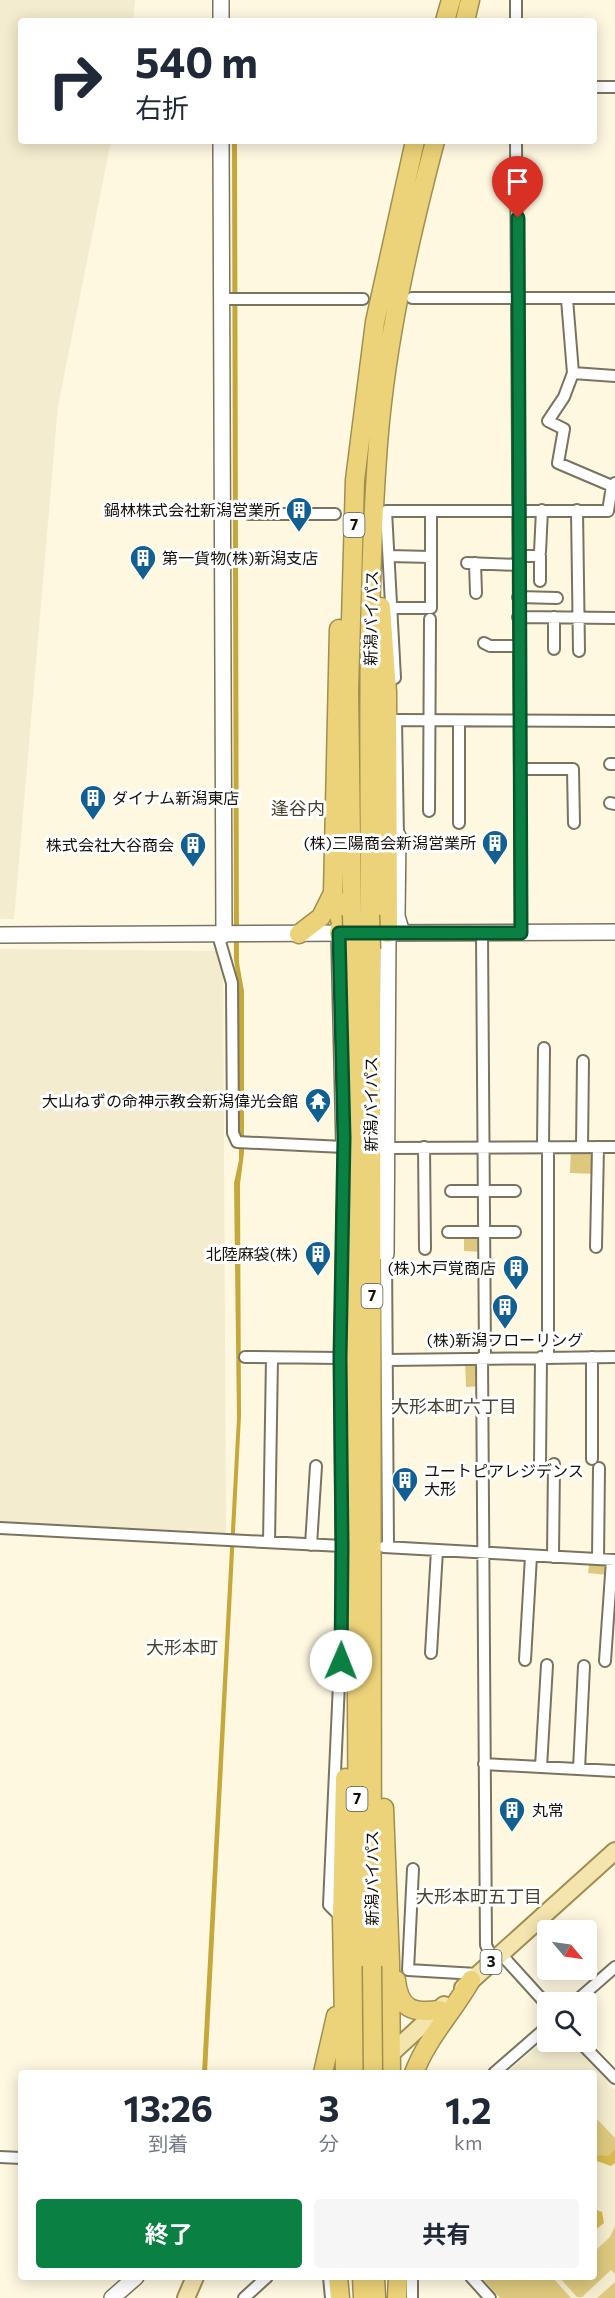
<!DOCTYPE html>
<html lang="ja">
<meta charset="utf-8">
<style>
:root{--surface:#fff;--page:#f6f6f7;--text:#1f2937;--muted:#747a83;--accent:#0b8043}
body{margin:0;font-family:Commissioner,"Noto Sans JP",sans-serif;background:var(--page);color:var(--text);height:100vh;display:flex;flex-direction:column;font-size:22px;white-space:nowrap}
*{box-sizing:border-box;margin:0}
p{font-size:20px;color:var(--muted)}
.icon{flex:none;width:33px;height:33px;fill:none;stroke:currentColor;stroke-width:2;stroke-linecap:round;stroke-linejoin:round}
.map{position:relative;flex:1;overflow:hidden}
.panel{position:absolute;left:18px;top:2070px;width:579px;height:210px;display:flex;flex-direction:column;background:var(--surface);border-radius:6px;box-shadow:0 3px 15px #0003}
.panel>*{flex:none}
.top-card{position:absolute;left:18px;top:18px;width:579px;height:126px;border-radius:6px;box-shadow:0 3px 15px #0003;background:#fff;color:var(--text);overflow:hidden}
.needle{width:39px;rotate:119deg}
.buttons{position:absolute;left:537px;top:1920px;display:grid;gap:12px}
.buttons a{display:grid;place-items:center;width:60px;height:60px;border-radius:6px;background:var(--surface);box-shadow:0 3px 15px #0003;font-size:30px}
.pin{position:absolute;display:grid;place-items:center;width:51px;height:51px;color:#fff;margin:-62px -26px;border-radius:50% 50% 50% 0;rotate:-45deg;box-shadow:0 0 6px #0007}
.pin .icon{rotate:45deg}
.me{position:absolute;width:66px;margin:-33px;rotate:1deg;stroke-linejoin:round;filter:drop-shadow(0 0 4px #0008)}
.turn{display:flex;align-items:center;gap:21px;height:126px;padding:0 18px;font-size:27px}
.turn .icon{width:78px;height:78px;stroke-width:2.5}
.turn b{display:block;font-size:42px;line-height:51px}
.eta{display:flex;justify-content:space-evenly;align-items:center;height:102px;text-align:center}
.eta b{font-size:36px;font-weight:700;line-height:42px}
.button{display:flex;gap:12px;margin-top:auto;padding:12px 18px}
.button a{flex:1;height:69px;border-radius:6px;background:var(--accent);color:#fff;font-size:24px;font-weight:700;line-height:69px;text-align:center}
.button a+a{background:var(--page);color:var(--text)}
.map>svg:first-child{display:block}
.built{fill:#f4ecce}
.green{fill:#ddc87d}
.forest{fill:#d6b94f}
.water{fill:#c5a83b}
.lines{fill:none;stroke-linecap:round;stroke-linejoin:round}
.street-casing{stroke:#797460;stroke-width:14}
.secondary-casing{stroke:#797460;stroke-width:18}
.primary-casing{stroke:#a08f52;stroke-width:20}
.highway-casing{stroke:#a08f52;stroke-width:21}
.street{stroke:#fff;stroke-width:10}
.secondary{stroke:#fff;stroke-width:15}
.primary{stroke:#f4e4ae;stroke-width:16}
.highway{stroke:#ecd278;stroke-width:18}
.highway-bridge-casing{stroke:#a08f52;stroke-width:21;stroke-linecap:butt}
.highway-bridge{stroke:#ecd278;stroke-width:18}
.route-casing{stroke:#07532c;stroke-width:15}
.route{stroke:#0b8043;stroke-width:10}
.labels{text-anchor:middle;stroke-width:6;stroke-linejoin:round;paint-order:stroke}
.shield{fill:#fff;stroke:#5a5954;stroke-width:1.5}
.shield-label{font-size:15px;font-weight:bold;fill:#14120b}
.poi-label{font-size:16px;fill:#14120b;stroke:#fff;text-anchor:end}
.street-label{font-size:16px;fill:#14120b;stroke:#fff}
.neighbourhood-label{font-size:18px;fill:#494331;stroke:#fff}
</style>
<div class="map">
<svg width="615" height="2298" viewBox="0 0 615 2298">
<rect width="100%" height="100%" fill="#fef8e1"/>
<path class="built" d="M0 0H135L133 21H21V141H111L58 406 14 919H0Z
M0 949 223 951 226 1533 0 1523Z
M547 2037 548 2042H573L615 2090V2298H500L481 2277H594V2073H506Z"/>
<path class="green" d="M571 1147H597V1174L570 1173Z
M464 1233H483V1252L464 1251Z
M465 1358H481V1386L466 1387Z
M590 1558 610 1560 609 1575 588 1573Z
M594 2116 615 2138V2152L604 2163 594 2160Z
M615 2226V2274L611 2270 582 2297H577L559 2277H594V2252L610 2237Z
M481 2277H552L571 2298H500Z
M615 2282V2298H597Z"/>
<path class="forest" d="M615 2150V2163L611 2166 594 2160V2155L608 2156Z
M594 2209 602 2212 604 2223 594 2231Z"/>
<path class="water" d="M232 141H237L239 963 244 991V1153L240 1184 241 1416 207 2073H202L237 1418 234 1183 239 1160V994L234 959Z"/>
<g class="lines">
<g class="street-casing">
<path id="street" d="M516 21V0
M594 87H615
M516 141 521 933
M412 298H615
M222 299H363
M567 299 573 373 564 397 548 421 564 429 558 463 612 486
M573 373 615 376
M577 510 579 651
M223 511H243L249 514H335
M540 552 542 510
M389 556 431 557
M518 559 523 556H540V581
M467 563 518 565
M475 563 476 593
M518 597 557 598
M392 608H431V511
M518 617 615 618
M484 643 490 646H519
M554 649V617
M395 678 386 511H608L612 486 615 483
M610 764H615
M520 769H573L574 823
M610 803 615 804
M429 811 430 619
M459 823V721
M398 836 396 720 615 721
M482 933 485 1357
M218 935 232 983 233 1133 237 1142 344 1147 340 1358 342 1617 329 1905 342 1918
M424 1147 425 1249
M543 1147 544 1048
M548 1147V1357
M582 1147 583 1061
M386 1148 615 1147
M451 1191H515
M448 1232H515
M596 1247 598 1147
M386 1254 388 1547
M245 1357 340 1358
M482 1357 486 1945 493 1960
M592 1357V1459
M387 1360 615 1357
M540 1463 541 1357
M0 1528 342 1546
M269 1542 272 1358
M311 1545 316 1466
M384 1547 615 1560
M553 1557 554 1464
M598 1559 599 1468
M431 1653 437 1550
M525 1660 531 1556
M605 1661 612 1560
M484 1764 615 1771
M541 1767 547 1665
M579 1769 584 1666
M413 1869 408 1970 477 1974
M500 1953 548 2006
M575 2002 615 1967
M580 2042 615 2078
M494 2073 548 2026
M0 2157 21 2158
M329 2277 331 2298
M412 2277V2298
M471 2277 490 2298
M244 2298 267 2277"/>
</g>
<g class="secondary-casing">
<path id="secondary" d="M221 0V21
M221 141 224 935
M398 836 397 916 402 933
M339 933 344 1147
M378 933 615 932
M0 935 351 933
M386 1254 388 933
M112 2298 136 2277"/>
</g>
<g class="primary-casing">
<path id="primary" d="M463 1988 615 1851
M383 2061 444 2005
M186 2298 195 2277"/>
</g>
<g class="highway-casing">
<path id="highway" d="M445 21 451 0
M465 21 470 0
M381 607 387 692 388 933
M333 893 341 923 339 933
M352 915 349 690 355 480 375 322 415 141
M370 915C370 758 366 600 378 444 386 341 409 240 435 141
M299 934 321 917 333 893 339 629
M353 949 359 2073
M371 949 372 1966
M384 1808 390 1962 391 2073
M396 1980C399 2008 412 2014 439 2010
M323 2073 336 2016
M345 2073 342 1919 345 1778
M414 2073C427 2038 453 2012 471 1980
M338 2277 340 2298
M362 2277 363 2298
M375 2277 376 2298
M397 2298 398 2277"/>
</g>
<use href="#street" class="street"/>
<use href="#secondary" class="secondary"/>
<use href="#primary" class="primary"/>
<use href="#highway" class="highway"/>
<g class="highway-bridge-casing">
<path id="highway-bridge" d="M352 915 353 949
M370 915 371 949
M372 1966 373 2073"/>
</g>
<use href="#highway-bridge" class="highway-bridge"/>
</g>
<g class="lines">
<g class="route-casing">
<path id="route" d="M341 1661 342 1546 340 1358 344 1138 339 933H521L518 218"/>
</g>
<use href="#route" class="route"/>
</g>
<defs>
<g id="building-pin" transform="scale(1.35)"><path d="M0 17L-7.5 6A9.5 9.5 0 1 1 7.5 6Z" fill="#126092" stroke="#fff"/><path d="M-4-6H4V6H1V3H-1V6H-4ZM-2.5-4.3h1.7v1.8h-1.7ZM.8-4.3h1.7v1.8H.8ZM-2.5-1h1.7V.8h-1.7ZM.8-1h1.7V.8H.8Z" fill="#fff"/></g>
<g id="temple-pin" transform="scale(1.35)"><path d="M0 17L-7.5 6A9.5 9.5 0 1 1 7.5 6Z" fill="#126092" stroke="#fff"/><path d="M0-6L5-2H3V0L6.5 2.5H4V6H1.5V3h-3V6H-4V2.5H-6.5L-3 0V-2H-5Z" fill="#fff"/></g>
</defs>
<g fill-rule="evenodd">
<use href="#building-pin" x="299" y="510"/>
<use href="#building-pin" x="143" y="558"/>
<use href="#building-pin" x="93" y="798"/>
<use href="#building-pin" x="495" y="843"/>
<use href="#building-pin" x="193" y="845"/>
<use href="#temple-pin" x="318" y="1101"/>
<use href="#building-pin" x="318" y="1254"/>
<use href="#building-pin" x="516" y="1268"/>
<use href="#building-pin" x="505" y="1307"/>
<use href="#building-pin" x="405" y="1480"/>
<use href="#building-pin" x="512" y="1810"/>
</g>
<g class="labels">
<g class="shield">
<rect x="343.5" y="513" width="21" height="24" rx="4.5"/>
<rect x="361.5" y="1284" width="21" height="24" rx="4.5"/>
<rect x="346.5" y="1787" width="21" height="24" rx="4.5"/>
<rect x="480.5" y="1950" width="21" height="24" rx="4.5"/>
</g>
<g class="shield-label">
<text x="354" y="530">7</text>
<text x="372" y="1301">7</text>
<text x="357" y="1804">7</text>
<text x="491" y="1967">3</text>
</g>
<g class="poi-label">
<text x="280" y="516">鍋林株式会社新潟営業所</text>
<text x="162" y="564" text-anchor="start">第一貨物(株)新潟支店</text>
<text x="112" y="804" text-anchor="start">ダイナム新潟東店</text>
<text x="476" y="849">(株)三陽商会新潟営業所</text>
<text x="174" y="851">株式会社大谷商会</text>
<text x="298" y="1107">大山ねずの命神示教会新潟偉光会館</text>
<text x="298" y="1260">北陸麻袋(株)</text>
<text x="496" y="1274">(株)木戸覚商店</text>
<text x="505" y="1346" text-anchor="middle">(株)新潟フローリング</text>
<text x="424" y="1477" text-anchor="start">ユートピアレジデンス<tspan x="424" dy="18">大形</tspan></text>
<text x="532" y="1816" text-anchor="start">丸常</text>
</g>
<g class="street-label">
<text transform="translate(371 618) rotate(-89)" y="6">新潟バイパス</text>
<text transform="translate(371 1104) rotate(-90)" y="6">新潟バイパス</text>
<text transform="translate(372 1878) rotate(-90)" y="6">新潟バイパス</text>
</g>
<g class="neighbourhood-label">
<text x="298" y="815">逢谷内</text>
<text x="454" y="1413">大形本町六丁目</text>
<text x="182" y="1654">大形本町</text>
<text x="479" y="1903">大形本町五丁目</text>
</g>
</g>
</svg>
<div class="buttons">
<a><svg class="needle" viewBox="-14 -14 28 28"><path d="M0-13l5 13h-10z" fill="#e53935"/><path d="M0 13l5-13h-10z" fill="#747a83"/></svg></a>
<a><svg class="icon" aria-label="search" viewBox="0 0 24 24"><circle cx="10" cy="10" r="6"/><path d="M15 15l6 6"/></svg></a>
</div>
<div class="pin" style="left:518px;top:218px;background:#d93025"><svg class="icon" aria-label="arrive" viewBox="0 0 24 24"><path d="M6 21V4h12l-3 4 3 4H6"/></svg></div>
<svg class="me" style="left:341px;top:1661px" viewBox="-20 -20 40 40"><circle r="19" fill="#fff"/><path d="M0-13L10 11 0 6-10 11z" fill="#0b8043"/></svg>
<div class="top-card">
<div class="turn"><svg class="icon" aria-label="right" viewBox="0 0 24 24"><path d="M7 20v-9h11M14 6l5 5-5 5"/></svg><div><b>540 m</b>右折</div></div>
</div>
<section class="panel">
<div class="eta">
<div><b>13:26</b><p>到着</p></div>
<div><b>3</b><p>分</p></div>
<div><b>1.2</b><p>km</p></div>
</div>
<div class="button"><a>終了</a><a>共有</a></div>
</section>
</div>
